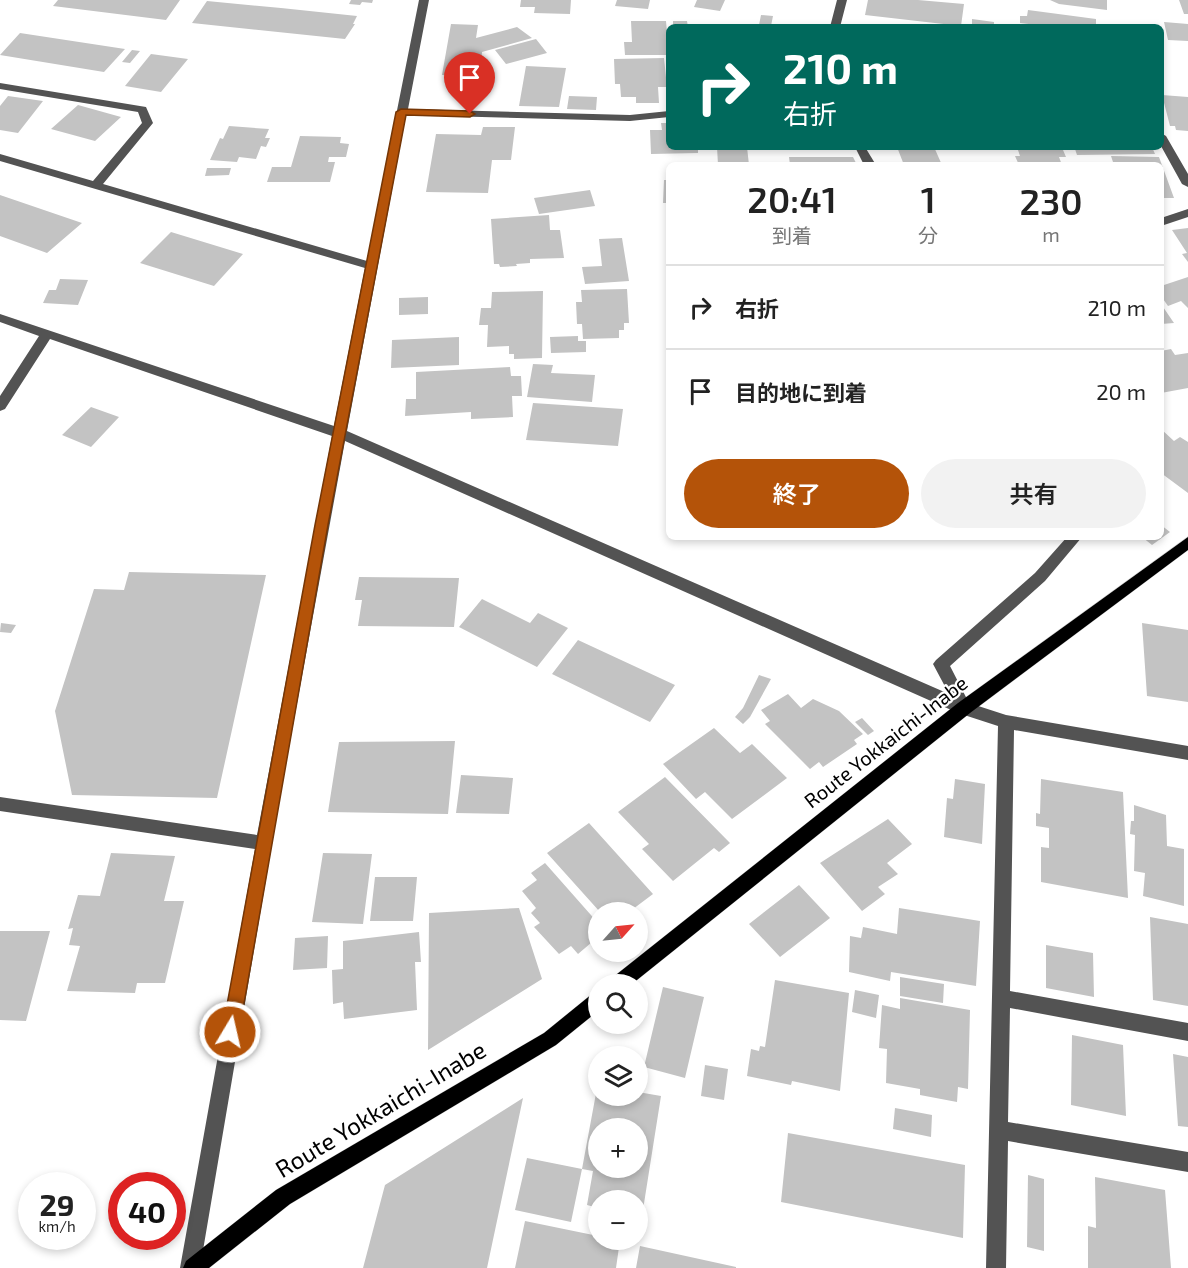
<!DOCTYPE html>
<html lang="ja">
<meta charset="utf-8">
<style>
:root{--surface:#fff;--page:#f2f2f2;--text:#222;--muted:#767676;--line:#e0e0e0;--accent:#b45309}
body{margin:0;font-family:"Exo 2","Noto Sans JP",sans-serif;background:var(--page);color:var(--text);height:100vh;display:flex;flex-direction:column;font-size:22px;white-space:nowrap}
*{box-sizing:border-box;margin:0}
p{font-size:20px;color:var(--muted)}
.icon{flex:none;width:33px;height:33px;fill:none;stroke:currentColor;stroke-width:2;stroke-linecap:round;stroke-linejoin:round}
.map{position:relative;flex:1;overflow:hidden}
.details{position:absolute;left:666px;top:162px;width:498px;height:378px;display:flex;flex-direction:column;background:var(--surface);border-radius:9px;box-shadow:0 3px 9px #0003}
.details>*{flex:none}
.guide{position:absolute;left:666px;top:24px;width:498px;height:126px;border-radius:9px;box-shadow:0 3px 9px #0003;background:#00695c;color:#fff;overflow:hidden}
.needle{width:39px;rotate:63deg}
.buttons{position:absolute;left:588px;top:902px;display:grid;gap:12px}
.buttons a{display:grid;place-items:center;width:60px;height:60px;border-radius:50%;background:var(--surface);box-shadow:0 3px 9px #0003;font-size:30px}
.speed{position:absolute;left:18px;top:1172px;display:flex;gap:12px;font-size:30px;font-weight:700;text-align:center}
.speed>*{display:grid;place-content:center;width:78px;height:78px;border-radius:50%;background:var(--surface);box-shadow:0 3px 9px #0003;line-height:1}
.speed small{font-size:15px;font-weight:400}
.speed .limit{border:9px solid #d22;background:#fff;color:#111}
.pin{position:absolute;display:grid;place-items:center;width:51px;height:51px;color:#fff;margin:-62px -26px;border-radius:50% 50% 50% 0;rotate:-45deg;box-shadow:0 0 6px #0007}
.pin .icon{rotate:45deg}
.me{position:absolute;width:66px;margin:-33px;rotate:9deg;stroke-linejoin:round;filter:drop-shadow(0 0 4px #0008)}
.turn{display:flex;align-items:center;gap:21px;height:126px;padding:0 18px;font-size:27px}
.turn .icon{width:78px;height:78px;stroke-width:2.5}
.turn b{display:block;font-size:42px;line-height:51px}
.eta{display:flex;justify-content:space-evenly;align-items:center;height:102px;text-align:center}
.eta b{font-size:36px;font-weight:600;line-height:42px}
.primary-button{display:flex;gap:12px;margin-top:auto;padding:12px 18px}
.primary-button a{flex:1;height:69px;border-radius:36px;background:var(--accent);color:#fff;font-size:24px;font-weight:600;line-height:69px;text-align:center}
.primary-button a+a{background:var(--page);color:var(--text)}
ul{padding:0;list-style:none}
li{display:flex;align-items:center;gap:18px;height:84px;padding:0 18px;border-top:2px solid var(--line)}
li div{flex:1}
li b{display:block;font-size:22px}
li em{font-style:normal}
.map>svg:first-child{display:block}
.building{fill:#c3c3c3;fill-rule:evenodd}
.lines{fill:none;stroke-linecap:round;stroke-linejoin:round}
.major-casing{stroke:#dbdbdb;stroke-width:1}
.minor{fill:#535353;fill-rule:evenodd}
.major{fill:#000;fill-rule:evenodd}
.route{fill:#b45309;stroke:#753606;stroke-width:1.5}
.labels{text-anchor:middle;stroke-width:4.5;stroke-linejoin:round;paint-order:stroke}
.street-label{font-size:20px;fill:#000;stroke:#fff}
.near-street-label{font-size:24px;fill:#000;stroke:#fff}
</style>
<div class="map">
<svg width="1188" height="1268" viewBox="0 0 1188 1268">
<rect width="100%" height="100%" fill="#fff"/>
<path class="building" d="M58 0H180L166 20 53 6Z
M351 0H373L372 3 362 2 360 5 349 4Z
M521 0H571L570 14 534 13 535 7H520Z
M617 0H650L648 9 615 6Z
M697 0H725L720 11 694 7Z
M868 0H918L964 4 961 26 865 15Z
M1050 0H1107V10L1059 4Z
M1179 0H1188V14H1184Z
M207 1 281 8 357 16 353 24H355L345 39 192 23Z
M1028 10 1096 19V27H1054L1020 23V16H1027Z
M761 15 773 16 771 26 759 25Z
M972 19 994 22V27H972Z
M631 21H666L669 55H625L624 42H632Z
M673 21H687L688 27H673Z
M1164 22 1188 24V41L1168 40Z
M451 24 478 25 476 38 517 27 532 38 482 52 480 76 442 75Z
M20 33 125 49 104 72 0 55Z
M536 39 547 53 506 64 495 50Z
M132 50 140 51 130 63 122 62Z
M151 54 188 59 161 92 125 86Z
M664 58 667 87H658L659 103H636V97H621L620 84H615L614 59Z
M526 66 566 68 559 107 519 106Z
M1162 95 1188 97V131L1176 130 1175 126H1170Z
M8 96 43 101 18 133 0 130V106Z
M569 96 597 97 596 110 567 109Z
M78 105 121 117 95 141 51 129Z
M661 123H669V147H698V153L651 154 650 130H662Z
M229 126 269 129 265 138H270L266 147 261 146 256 159 239 157 237 162 210 160 220 138 223 139Z
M483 127H515L511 160H492L488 193 426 192 436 134 481 135Z
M300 136 341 137 340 143 349 144 346 157H329L328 162H335L330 182H267L272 167H291Z
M717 147H747L749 165H718Z
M897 147H934L942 165H904Z
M1017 147H1152L1155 154 1077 155 1075 149 1063 150 1066 157H1059L1062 165H1019L1015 156H1020Z
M1111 156 1159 157 1174 198H1161V165H1114Z
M789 157H853L857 165H790Z
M207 168H231L229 175 205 176Z
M664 180H669V203H663Z
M590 190 595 206 539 214 534 198Z
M0 195 82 223 47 253 0 236Z
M549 215 550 230H560L564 258 530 259V263L516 264 517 266 500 267 499 264H494L491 219Z
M1188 228V262L1182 254 1187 253 1172 230Z
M171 232 243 254 214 286 140 263Z
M622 238 629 281 585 284 582 267 602 266 599 239Z
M1188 277V308L1181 301 1168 306 1161 296V286Z
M60 279 88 280 78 305 43 303 49 290H56Z
M627 289 629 323H624V330H619V338L583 339 582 324H577L576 302H582L581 290Z
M543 291 542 358 514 359V354H509V346L487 347 488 325H479L481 308H491L492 292Z
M428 297V314L399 315V298Z
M1161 304 1174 323 1161 324Z
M578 336V341H586V352L551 353 550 337Z
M459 337V365L391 368 392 340Z
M1171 349 1175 355 1188 353V388L1161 393V351Z
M533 364 553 365 551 373 595 375 592 402 527 397Z
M510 367 511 376H521L522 396H512L513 417 471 419V412L405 416 406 399H416V372Z
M533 403 623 409 618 446 526 440Z
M91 407 119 417 91 447 62 435Z
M1161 429 1174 441 1180 437 1188 442V493L1161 473Z
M1161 525 1170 532 1152 545 1142 537H1161Z
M129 572 266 575 217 798 72 795 55 711 94 589 124 590Z
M359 577 459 578 454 627 358 626 362 600H355Z
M482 599 530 623 538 613 568 628 537 667 459 627Z
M1 623 16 625 11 633 0 632Z
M1142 623 1188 630V702L1147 696Z
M578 640 675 685 650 722 552 674Z
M759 675 771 679 750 717 743 724 735 717 743 708Z
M788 694 801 708 813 699 839 711 863 734 854 740 857 744 823 767 819 762 810 769 765 724 770 721 761 710Z
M862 718 874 731 868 735 855 722Z
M714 728 740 753 752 744 787 778 732 819 705 792 696 799 663 764Z
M455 741 448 814 328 812 339 742Z
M461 775 513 778 509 814 456 813Z
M665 777 730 843 719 852 714 848 673 881 642 849 649 844 618 812Z
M955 779 985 784 982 844 944 837 947 798 953 799Z
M1041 779 1123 792 1128 898 1041 882V847L1049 848V828L1036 826V813L1040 814Z
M1134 805 1166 815 1167 846 1184 849V906L1143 896 1145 873 1134 871 1135 835 1130 834 1131 821H1134Z
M888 819 912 844 887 863 898 874 878 887 885 894 862 911 820 863Z
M589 823 653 894 629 912H600L547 853Z
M111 853 175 856 164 901H184L165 983H137L135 993 67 991 80 946 69 945 73 928 68 929 78 895 100 896Z
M323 853 372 854 363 924 312 922Z
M545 863 598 923V937L578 954 571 946 559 954 534 927 540 923 531 913 536 908 522 891 537 880 531 873Z
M375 877H417L413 921H370Z
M799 885 830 918 780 957 749 924Z
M519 908 542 979 428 1050 429 913Z
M899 908 980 921 976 986 891 972 890 981 849 972 850 936 861 938 863 927 897 934Z
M1150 917 1188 924V1006L1153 1000Z
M0 931H50L26 1021 0 1020Z
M419 932 421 962H415L417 1010 344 1019 343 1002 333 1004 332 970 343 969V941Z
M328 936 327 968 293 970 295 938Z
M1046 945 1093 953 1094 997 1046 988Z
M900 977 944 984 943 1003 900 996Z
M775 980 849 993 840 1091 792 1081 791 1085 747 1076 751 1049 759 1051 760 1046 765 1047Z
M663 987 704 997 685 1078 644 1067Z
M855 990 879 995 876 1018 852 1012Z
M900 998 970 1010 968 1089 958 1087 957 1102 920 1095V1089L886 1083 887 1049 879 1048 882 1005 900 1009Z
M1072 1035 1123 1045 1126 1116 1071 1105Z
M1173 1054 1188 1057V1127L1178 1126Z
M705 1065 728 1069 724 1100 701 1096Z
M597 1088 598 1095H638V1092L661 1096 642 1216 638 1215V1200H598V1208L587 1205 593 1171 582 1169ZM598 1128H638V1167H598Z
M523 1098 487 1268H363L385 1185Z
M895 1108 932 1115 931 1137 893 1129Z
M788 1133 965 1165 963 1238 781 1202Z
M527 1158 582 1169 571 1222 515 1210Z
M1028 1175 1044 1179V1251L1027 1247Z
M1095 1177 1165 1190 1171 1268H1088V1226L1096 1228Z
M525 1221 598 1236V1239L620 1240 616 1268H515Z
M640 1246 736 1267V1268H636Z"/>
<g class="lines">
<g class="major-casing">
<path id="major" d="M1188 537V550L970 713 632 984H609L612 978 958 703Z
M598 991V1011L556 1045 290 1204 209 1268H183L186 1261 276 1190 544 1033 592 994Z"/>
</g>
<path class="minor" d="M419 0H429L408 109 630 115 669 111V117L630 121 406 115 347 431 949 694 933 664 936 660 1035 573 1067 537H1082L1045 581 950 666 969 703 1006 715 1188 746V760L1014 730 1010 991 1188 1023V1041L1010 1008 1008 1122 1188 1152V1172L1008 1141 1006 1268H986L998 726 958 713 345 441 281 791 200 1268H180L255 849 0 811V797L257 835 332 436 50 339 5 409 0 411V396L39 336 0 322V314L334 426 365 268 0 161V154L93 181 142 123 138 112 0 89V83L146 107 153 123 103 184 367 261Z
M837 0H847L840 27H830Z
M1161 133 1166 136 1188 174V187L1182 184 1161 146Z
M855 147H865L876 165H864Z
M1188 209V217L1161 226V218Z"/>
<use href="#major" class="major"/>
</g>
<path class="route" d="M401 109 470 111 475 114 470 117 406 115 328 525 239 1032 236 1038 230 1040 224 1038 222 1032 315 525 396 112Z"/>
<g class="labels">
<g class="street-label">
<text transform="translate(886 742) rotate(-38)" y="7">Route Yokkaichi-Inabe</text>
</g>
<g class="near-street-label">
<text transform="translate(381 1110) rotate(-31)" y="8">Route Yokkaichi-Inabe</text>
</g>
</g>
</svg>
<div class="buttons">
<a><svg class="needle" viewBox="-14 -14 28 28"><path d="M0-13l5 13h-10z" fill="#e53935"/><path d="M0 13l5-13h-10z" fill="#767676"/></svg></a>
<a><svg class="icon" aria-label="search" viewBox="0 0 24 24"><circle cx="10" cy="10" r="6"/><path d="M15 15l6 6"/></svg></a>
<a><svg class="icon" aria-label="layers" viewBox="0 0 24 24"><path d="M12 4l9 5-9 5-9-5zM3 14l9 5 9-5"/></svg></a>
<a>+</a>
<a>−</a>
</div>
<div class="speed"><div>29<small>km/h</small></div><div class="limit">40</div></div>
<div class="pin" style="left:470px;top:114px;background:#d93025"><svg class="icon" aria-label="arrive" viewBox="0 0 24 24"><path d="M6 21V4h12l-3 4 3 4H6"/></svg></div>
<svg class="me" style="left:230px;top:1032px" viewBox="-20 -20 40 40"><circle r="17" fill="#b45309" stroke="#fff" stroke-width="3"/><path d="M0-11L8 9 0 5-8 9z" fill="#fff"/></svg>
<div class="guide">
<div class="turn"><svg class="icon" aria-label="right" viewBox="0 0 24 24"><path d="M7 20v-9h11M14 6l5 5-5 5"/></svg><div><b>210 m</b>右折</div></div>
</div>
<section class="details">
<div class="eta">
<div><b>20:41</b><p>到着</p></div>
<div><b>1</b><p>分</p></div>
<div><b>230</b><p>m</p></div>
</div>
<ul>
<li><svg class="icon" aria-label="right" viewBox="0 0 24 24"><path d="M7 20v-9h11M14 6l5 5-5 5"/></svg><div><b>右折</b></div><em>210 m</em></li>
<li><svg class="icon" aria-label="arrive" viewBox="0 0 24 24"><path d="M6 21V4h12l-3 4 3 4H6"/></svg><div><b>目的地に到着</b></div><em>20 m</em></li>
</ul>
<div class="primary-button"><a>終了</a><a>共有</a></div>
</section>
</div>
